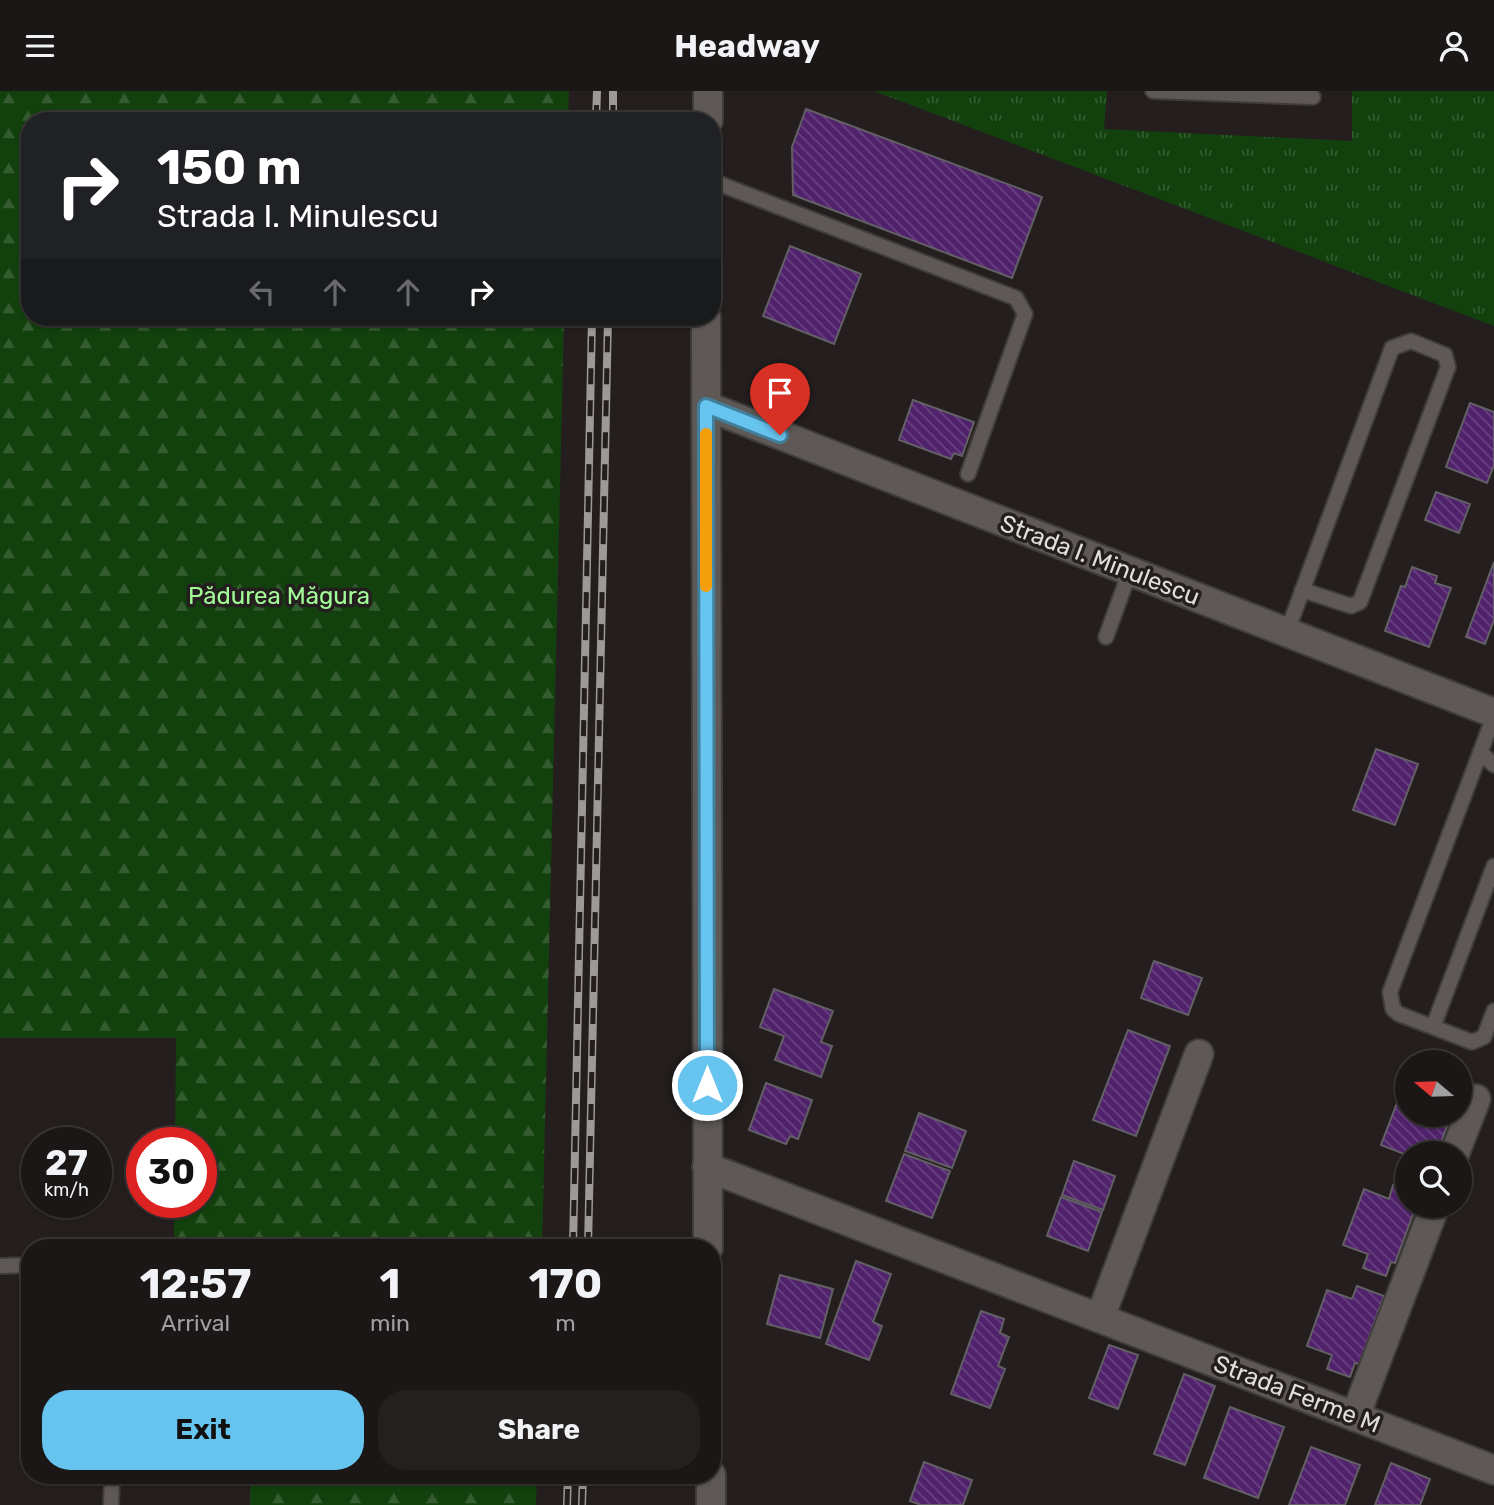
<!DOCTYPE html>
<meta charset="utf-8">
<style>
:root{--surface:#1b1716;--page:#24201f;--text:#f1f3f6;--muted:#a09fa1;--line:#393635;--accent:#66c4ef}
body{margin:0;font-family:Rubik,sans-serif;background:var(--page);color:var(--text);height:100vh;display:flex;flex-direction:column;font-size:26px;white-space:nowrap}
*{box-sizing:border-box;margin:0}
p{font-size:23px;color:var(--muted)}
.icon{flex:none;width:38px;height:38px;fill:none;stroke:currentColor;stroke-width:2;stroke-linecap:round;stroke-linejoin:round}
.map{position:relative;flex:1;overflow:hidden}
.sheet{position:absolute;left:21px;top:1148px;width:700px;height:245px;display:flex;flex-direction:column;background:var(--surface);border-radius:28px;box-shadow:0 2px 5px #0004,0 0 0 2px var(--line)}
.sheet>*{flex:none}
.hud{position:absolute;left:21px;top:21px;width:700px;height:214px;border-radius:28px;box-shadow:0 2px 5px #0004,0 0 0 2px var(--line);background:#202124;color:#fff;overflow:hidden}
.needle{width:46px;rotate:289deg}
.buttons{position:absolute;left:1395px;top:959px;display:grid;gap:14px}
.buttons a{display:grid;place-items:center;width:77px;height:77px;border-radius:50%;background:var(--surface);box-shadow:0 2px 5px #0004,0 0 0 2px var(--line);font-size:35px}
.speed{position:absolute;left:21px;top:1036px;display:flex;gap:14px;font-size:35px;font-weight:700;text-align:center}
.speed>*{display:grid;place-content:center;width:91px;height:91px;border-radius:50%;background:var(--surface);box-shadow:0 2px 5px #0004,0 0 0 2px var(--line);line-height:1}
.speed small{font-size:18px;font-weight:400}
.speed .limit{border:10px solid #d22;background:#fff;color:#111}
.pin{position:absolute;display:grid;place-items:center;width:60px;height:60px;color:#fff;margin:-72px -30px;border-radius:50% 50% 50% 0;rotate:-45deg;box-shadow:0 0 7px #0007}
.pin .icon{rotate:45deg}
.me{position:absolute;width:77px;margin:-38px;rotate:0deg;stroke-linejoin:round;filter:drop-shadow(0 0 5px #0008)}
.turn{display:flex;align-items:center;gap:24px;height:147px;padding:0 21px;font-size:32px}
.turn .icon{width:91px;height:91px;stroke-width:2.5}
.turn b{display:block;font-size:49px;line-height:60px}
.lanes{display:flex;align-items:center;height:66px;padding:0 21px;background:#0003;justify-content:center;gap:35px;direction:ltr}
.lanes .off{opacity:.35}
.eta{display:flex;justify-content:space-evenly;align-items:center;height:119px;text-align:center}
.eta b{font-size:42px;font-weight:700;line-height:49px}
.primary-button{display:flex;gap:14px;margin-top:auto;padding:14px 21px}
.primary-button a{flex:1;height:80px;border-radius:28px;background:var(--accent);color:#111;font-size:28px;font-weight:700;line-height:80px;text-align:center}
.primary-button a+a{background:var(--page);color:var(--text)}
header{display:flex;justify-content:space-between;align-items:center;height:91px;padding:0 21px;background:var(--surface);font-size:32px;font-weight:700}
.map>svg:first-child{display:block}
.grass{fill:url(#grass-tufts)}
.forest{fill:url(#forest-firs)}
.building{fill:url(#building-back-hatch);stroke:#636065;stroke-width:2}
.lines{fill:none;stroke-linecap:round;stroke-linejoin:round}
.lane-casing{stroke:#403c3b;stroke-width:18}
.street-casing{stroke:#403c3b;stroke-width:32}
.lane{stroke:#5e5957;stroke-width:14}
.street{stroke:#5e5957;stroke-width:28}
.rail-casing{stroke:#9d9998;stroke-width:8}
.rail{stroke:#241f1e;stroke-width:5;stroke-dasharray:16;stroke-linecap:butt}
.route-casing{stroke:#427f9b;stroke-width:18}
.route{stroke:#66c4ef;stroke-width:12}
.slow{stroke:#f59e0b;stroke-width:12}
.labels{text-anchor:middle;stroke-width:7;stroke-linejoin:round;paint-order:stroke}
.street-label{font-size:24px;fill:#e1dedd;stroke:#241f1e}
.park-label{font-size:24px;fill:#a3fb98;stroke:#241f1e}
</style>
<header><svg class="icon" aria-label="menu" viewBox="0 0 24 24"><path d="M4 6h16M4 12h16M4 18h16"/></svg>Headway<svg class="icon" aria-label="person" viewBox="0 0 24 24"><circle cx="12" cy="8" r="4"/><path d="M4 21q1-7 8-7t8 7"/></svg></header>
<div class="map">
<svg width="1494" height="1414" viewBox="0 0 1494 1414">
<defs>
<pattern id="grass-tufts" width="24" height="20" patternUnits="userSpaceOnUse" patternTransform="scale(1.75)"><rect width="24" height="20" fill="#12410d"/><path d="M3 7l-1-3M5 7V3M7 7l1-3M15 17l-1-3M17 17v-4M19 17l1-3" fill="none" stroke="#345c30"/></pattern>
<pattern id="forest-firs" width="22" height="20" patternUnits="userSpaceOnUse" patternTransform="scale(1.75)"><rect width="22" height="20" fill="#12410d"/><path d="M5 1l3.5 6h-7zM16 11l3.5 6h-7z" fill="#345c30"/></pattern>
<pattern id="building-back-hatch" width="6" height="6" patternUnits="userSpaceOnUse" patternTransform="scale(1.75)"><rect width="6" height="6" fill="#50226c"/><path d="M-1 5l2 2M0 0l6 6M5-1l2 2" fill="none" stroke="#694281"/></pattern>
</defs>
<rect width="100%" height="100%" fill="#241f1e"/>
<path class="grass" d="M874 0H1107L1104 38 1352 50V0H1494V235Z"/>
<path class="forest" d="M0 0H569L568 30H30V226H564L542 1157H174V1111H201V1052H175L176 947H0Z
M250 1384H537L536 1414H250Z"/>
<path class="building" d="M806 18 1042 106 1012 187 793 104 792 56Z
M790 155 861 183 834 253 763 225Z
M913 309 974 331 962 365 954 362 951 368 899 349Z
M1470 312 1494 321V374L1487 392 1446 376Z
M1436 401 1470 413 1459 442 1425 429Z
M1494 471V529L1485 553 1466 546Z
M1412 476 1437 485 1435 492 1451 497 1429 556 1385 540 1401 495 1405 496Z
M1376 658 1418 673 1395 734 1353 719Z
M1154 870 1202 887 1188 924 1141 907Z
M774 898 833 920 821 951 832 955 821 986 775 969 784 945 760 936Z
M1128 939 1170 955 1136 1045 1093 1029Z
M766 992 812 1009 798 1048 790 1045 786 1053 749 1039Z
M1402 999 1407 1000V1024H1451L1437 1062H1407V1079L1401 1077 1407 1064 1381 1054Z
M919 1022 966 1040 952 1077 905 1060Z
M904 1063 950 1080 932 1127 886 1110Z
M1074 1070 1115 1085 1103 1119 1062 1104Z
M1393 1094 1407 1099V1115H1416L1395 1172 1391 1171 1386 1185 1363 1177 1368 1163 1343 1154 1364 1098 1389 1108Z
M1061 1106 1102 1121 1088 1160 1047 1145Z
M856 1170 891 1183 873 1231 882 1235 869 1269 826 1253Z
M780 1184 833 1198 820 1247 767 1233Z
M1357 1195 1384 1205 1359 1273 1355 1272 1350 1286 1327 1278 1332 1264 1307 1255 1327 1199 1352 1208Z
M981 1220 1004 1228 1000 1242 1009 1246 998 1275 1005 1278 990 1317 951 1303Z
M1109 1254 1138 1264 1118 1318 1089 1307Z
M1184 1283 1215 1295 1185 1374 1154 1363Z
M1230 1316 1284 1336 1258 1407 1204 1387Z
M1311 1356 1360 1374 1345 1414H1289Z
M924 1371 972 1389 963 1414H921L910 1410Z
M1391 1372 1430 1388 1420 1414H1375Z"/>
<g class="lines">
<g class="lane-casing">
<path id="lane" d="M1153 0 1313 6
M712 90 1016 207 1025 223 968 383
M1287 541 1392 257 1411 250 1445 264 1448 276 1360 511 1351 515 1302 499
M1106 546 1130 480
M1494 625 1390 901 1393 918 1399 923 1472 951 1484 946 1494 920
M1480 661 1494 674
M1433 936 1494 775
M0 1175 30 1174
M111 1414 112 1384"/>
</g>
<g class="street-casing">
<path id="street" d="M708 30V0
M706 226 708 1157
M706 315 1494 622
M1455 1062 1476 1008
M707 1076 1494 1379
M1100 1227 1199 963
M1355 1326 1435 1115
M711 1384V1414"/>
</g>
<use href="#lane" class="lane"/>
<use href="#street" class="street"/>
<g class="rail-casing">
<path id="rail" d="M596 30 597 0
M613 30V0
M573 1157 592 226
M588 1157 608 226
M567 1414 568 1384
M582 1414 583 1384"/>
</g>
<use href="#rail" class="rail"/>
</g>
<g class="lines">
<g class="route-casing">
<path id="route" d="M707 994 706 315 780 344"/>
</g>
<use href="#route" class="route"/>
<path class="slow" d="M706 343V495"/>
</g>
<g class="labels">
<g class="street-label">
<text transform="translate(1100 469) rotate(21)" y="8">Strada I. Minulescu</text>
<text transform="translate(1297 1303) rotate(21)" y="8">Strada Ferme M</text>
</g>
<g class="park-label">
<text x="279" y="513">Pădurea Măgura</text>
</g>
</g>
</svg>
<div class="buttons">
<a><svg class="needle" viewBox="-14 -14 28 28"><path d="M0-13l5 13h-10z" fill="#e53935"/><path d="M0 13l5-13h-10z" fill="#a09fa1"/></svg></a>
<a><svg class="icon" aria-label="search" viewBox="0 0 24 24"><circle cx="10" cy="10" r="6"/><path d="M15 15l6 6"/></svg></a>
</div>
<div class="speed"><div>27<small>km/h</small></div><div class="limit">30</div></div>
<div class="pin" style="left:780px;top:344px;background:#d93025"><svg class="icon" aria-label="arrive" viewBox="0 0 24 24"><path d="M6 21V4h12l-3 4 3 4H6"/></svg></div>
<svg class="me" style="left:707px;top:994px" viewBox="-20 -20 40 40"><circle r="17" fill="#66c4ef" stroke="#fff" stroke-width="3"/><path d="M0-11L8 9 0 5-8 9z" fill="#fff"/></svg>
<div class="hud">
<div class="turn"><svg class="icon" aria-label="right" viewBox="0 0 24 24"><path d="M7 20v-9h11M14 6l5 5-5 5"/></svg><div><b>150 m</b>Strada I. Minulescu</div></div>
<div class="lanes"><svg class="icon off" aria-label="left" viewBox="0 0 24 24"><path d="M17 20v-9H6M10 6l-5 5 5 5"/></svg><svg class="icon off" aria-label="ahead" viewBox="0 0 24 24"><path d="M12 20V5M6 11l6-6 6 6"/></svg><svg class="icon off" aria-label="ahead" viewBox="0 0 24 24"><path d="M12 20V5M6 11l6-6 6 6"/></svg><svg class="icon" aria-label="right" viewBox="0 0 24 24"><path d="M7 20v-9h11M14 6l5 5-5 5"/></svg></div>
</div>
<section class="sheet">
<div class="eta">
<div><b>12:57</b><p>Arrival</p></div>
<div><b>1</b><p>min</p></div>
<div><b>170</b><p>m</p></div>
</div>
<div class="primary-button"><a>Exit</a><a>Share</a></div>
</section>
</div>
